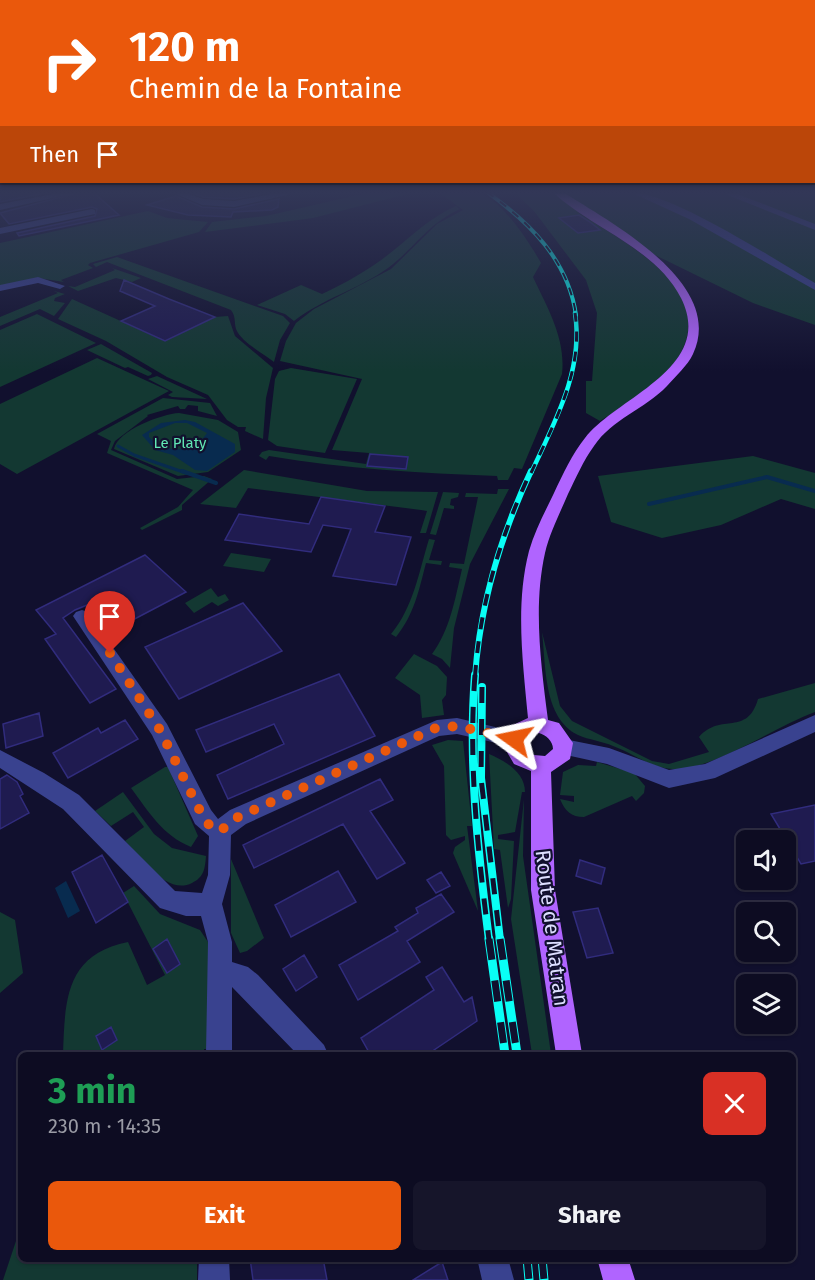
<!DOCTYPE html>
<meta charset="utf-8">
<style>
:root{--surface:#0d0c22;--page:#16152a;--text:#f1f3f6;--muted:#9a9ba5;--line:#2d2c40;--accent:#ea580c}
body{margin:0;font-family:"Fira Sans",sans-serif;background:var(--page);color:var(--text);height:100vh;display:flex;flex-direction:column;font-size:22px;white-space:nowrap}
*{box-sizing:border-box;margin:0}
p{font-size:20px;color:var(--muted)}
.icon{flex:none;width:33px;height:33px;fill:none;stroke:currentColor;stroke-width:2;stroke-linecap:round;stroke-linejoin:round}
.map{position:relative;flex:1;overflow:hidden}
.details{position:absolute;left:18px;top:1052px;width:778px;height:210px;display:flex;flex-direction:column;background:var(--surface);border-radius:9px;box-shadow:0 2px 4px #0004,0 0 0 2px var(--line)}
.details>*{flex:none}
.guide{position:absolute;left:0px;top:0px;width:816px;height:183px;box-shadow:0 2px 4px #0004,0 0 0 2px var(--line);background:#ea580c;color:#fff;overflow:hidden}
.tools{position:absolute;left:736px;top:830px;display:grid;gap:12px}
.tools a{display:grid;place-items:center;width:60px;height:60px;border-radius:9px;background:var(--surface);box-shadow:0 2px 4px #0004,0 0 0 2px var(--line);font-size:30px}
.pin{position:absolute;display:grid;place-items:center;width:51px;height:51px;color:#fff;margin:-62px -26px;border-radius:50% 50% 50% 0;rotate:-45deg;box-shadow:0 0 6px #0007}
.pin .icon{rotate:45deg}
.me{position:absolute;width:66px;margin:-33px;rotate:282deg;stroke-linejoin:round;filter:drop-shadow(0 0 4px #0008)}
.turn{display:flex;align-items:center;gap:21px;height:126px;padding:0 30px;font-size:27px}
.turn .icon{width:78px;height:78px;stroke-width:2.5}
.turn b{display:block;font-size:42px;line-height:51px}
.then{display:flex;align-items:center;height:57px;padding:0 30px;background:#0003;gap:12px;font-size:22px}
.round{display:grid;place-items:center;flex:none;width:63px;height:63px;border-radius:9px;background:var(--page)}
.headline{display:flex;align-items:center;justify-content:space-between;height:102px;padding:0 30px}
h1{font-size:36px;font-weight:700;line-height:45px;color:#1e9e55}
.cta{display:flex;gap:12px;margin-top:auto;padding:12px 30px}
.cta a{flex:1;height:69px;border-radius:9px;background:var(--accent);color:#fff;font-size:24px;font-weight:700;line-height:69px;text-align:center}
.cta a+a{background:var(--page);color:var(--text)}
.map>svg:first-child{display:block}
.green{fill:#133832}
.water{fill:#082b4f;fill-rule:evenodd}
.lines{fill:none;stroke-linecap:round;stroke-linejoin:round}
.stream-far1{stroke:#082b4f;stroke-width:3}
.stream{stroke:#082b4f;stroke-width:4}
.building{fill:#1f1b50;stroke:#312c7d;stroke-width:1.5}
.minor{fill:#39428f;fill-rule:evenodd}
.major{fill:#b064ff;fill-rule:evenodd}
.rail-far4-casing{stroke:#09fff6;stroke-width:4}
.rail-far3-casing{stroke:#09fff6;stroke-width:4.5}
.rail-far2-casing{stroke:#09fff6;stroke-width:6}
.rail-far1-casing{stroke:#09fff6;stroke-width:8}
.rail-casing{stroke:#09fff6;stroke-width:9}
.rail-far4{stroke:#11102e;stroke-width:2;stroke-dasharray:8;stroke-linecap:butt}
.rail-far3{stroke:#11102e;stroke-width:3;stroke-dasharray:10;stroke-linecap:butt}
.rail-far2{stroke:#11102e;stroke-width:4;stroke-dasharray:12;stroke-linecap:butt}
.rail-far1{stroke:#11102e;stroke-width:5;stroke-dasharray:16;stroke-linecap:butt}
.rail{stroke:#11102e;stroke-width:7;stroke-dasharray:21;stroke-linecap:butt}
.route{stroke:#ea580c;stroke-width:10;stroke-dasharray:0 18}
.labels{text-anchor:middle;stroke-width:4.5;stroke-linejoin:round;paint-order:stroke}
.far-park-label{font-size:15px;fill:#61e7b4;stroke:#11102e}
.near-street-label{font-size:21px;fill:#dddeff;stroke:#11102e}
</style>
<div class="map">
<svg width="815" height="1280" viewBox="0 0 815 1280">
<rect width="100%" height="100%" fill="#11102e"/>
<path class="green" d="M371 192H415L313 218 205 232 212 222 266 216Z
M438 192C450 192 463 190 475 192 500 196 529 242 541 263L533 277C548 309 566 339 562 374L522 469 514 468 508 480H498L497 476C419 473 346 469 269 456L266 460 259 456 262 452 269 450 366 464 369 453 332 450 362 379 280 361 286 341 296 323 314 309 391 269 437 224 463 210Z
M514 192H815V325L753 303 655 255 587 207 577 212C626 244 727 292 673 365 656 388 625 405 600 421L586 413V381H592L597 313 586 280 534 211Z
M456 206 460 209C426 225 416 247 388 268 359 289 322 299 294 321L285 314 257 305 301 285 322 294C348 282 372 268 394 250 415 233 431 217 456 206Z
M148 211 167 218 208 222 199 232 90 263 88 265 93 268 61 280 64 282 38 278 0 286V243Z
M117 257 283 316 290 323 280 340 274 362C264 354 241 342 236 329 234 321 236 317 231 310L107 262 96 267 93 264Z
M112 268 141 278 132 282 116 278 78 291 68 286 75 287 115 270Z
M54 291 65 294 55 298 54 301 65 303 54 316 40 309 0 326V317L58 293Z
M72 299 165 341 215 317 228 316 235 336 273 368 266 398 263 439 245 431 246 427H238L227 420 208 395 167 377 106 341 58 319Z
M37 314 96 343 0 387V330Z
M101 344 152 373 151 375 148 376 128 367 125 368 87 350Z
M97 358 169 391 17 474 0 464V404Z
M291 368 357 379 325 453 277 446 268 440 275 379 279 371Z
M157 376 207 399 172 397 168 395 173 392 148 379Z
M163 398 210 403 217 416 198 411V406L188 405 185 409H180L178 406 147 415 148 416 115 441 111 450 177 479 204 476 212 479 182 505V510L142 530 140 528 178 507 193 490 107 453 111 441 97 434Z
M179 413 218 420 238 432 241 450 208 472 178 476 114 449C118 430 162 414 179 413Z
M753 456 815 473V509L781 499 721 525 662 538 611 522 598 476Z
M244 470 367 491 438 492 426 533H420L427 511 421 510 248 488 236 508 200 504Z
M498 489H509L470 564 454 628 450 668 442 659 432 654C450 630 455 599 462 569L449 567 450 563 464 564 478 497H465L466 493 497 494Z
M443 492 459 493 458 497 451 499 450 505 454 506V509L444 508 436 535 430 534Z
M429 539 435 540 429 560 442 561 441 565 426 563C419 590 414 615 396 637L391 634C413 608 419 572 429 539Z
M231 553 271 559 264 572 223 566Z
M211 588 218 597 225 594 229 600 218 606 212 602 194 613 185 603Z
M542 632 560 706 572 721 652 761 669 764 709 752 699 737C721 712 747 737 758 699L815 683V712C776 726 710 772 672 769 650 768 633 753 613 746 602 741 589 740 578 735 543 718 546 665 542 632Z
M414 654 437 666 447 677 446 695 442 700 444 715 422 718 420 695 395 678Z
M448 740 463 741 472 826H467L478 911 453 853 455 847 465 840V836L451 840 446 835 444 766 432 745Z
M489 754C505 761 525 772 525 792H522L515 832 498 835V839L514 841 511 899 508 908 500 850 494 849Z
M597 762 634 773 645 786 644 793 636 801 632 796 584 817C571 817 565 811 560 799L574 802V796L560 795 563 772 578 765 596 766Z
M165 767H168L198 836 191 847C162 835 149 812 131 788Z
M123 792 154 834 172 848 206 856C205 869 204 877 192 883 166 896 140 856 125 841L144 827 133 812 111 826 95 811Z
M524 799 523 856 551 1054H532L511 919Z
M231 859 264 938 247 951 240 953 231 933Z
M134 886 160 914 200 930 208 942V1049H204V1054H63C65 1000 65 955 128 942L147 985 165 975 123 893Z
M0 912 15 920 23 973 0 993Z
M21 1226V1258L197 1259V1280H3Z"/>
<path class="water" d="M185 420 195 422 235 444V452L207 471 195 470 173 455 155 450 142 435 161 423ZM175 423H187L207 433C194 454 164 454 149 437V433Z
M66 881 80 911 68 918 55 888Z"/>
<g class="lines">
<path class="stream-far1" d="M118 446 134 455 186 473"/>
<path class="stream" d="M182 471 216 483
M649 504 767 477 815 491"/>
</g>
<path class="building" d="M0 192H50L0 202Z
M93 192 119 215 19 236 17 233 95 216 97 209 92 207 9 224 0 213 73 194Z
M190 192H270L234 199 203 197Z
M176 196 202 207 234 209 279 199 278 207 272 210 233 212 231 217 188 215 147 205Z
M579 215 590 222 600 230 578 233 559 218Z
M124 280 169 299 215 317 165 341 121 321 155 306 120 291Z
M370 454 408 457 406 469 367 466Z
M321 497 385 506 375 532 411 537 396 585 333 576 351 529 323 525 311 552 225 540 239 514 309 524Z
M145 555 186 592 125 624 102 599 75 610 63 618 116 689 90 703 45 639 56 634 36 610Z
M243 603 282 651 179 699 145 647Z
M339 674 375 736 228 799 217 775 284 744 274 724 206 752 196 730Z
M39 713 43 736 6 748 3 724Z
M125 720 138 739 68 778 53 753 98 728 101 733Z
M7 775 17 782 23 794 20 796 29 813 0 829V779Z
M380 779 393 800 370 811 405 863 377 879 343 824 254 868 243 845Z
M815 805V861L801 864 771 814Z
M102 855 128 902 96 923 72 872Z
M580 860 605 868 601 884 576 876Z
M338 871 356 902 291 937 275 905Z
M441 872 450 886 436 893 427 880Z
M441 894 454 912 407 941 420 962 358 1000 339 965 398 931 395 927 418 913 416 908Z
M598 908 613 953 587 958 573 912Z
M167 939 180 964 167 973 153 949Z
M304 955 317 977 296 991 283 969Z
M442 967 464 1002 472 997 477 1021 428 1054H370L361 1038 434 990 426 977Z
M111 1027 117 1040 102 1050 96 1036Z
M250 1258H323L327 1280H253Z
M442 1262 448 1280H413Z"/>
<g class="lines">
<path class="minor" d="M64 192 71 194 0 210V204Z
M171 192H183L203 199 234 201 282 192H300L234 207 202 205Z
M630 192C671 192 775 260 815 283V290L689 219Z
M720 192H732L815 224V230Z
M92 209 95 210V214L0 234V228Z
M38 277 65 286 60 289 38 283 0 291V285Z
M82 610 88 612 167 724 211 810 218 819 230 810 437 720 457 718 521 733 524 739 521 745 514 747 457 734 439 736 246 824 231 835 230 875 222 904 232 942V962L248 967 258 975 324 1045 328 1054H297L232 987V1054H206L208 942 201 916H186L160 908 63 809 0 768V750L44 773 79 795 175 891 202 893 208 875 209 836 195 824 152 735 73 616 76 612Z
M815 715V732L715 778 669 788 607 764 557 753 554 747 557 741 564 739 609 748 669 770 705 764Z
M199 1258H229L230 1280H198Z
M477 1258H508L514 1280H482Z"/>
<path class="major" d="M553 192H563C611 223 726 283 693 354 688 365 675 377 667 386 645 409 612 419 594 446 583 461 576 478 568 494 560 513 550 532 545 553 533 607 541 665 548 720L559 723 573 743 570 759 551 772 555 890 582 1054H556L531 890V771L514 764 504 747 511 726 528 718C523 664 515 605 529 551 535 530 545 512 554 493 563 474 572 454 585 438 617 397 716 368 681 298 655 247 590 228 553 192ZM539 733C546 735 553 741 553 749L545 756 534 755 524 747 526 737Z
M597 1258H628L635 1280H603Z"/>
<g class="rail-far4-casing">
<path id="rail-far4" d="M487 192C530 223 568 260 576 315"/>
</g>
<g class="rail-far3-casing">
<path id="rail-far3" d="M531 473C554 423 584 371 575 313"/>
</g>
<g class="rail-far2-casing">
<path id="rail-far2" d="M475 677C480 604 500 537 531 471"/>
</g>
<g class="rail-far1-casing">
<path id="rail-far1" d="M475 675C468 764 478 852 489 940
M482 687 481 778 500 940"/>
</g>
<g class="rail-casing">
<path id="rail" d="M489 939 505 1054
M500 939 517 1054
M527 1258 529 1280
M542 1258 544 1280"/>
</g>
<use href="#rail-far4" class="rail-far4"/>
<use href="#rail-far3" class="rail-far3"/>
<use href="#rail-far2" class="rail-far2"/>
<use href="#rail-far1" class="rail-far1"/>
<use href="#rail" class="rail"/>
</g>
<linearGradient id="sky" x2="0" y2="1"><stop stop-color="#090919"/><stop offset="0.52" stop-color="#323757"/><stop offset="1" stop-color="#323757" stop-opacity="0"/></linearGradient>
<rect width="815" height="371" fill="url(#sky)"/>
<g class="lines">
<path class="route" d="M110 653 160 730 203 817 210 826 220 831 238 817 436 728 457 726 514 739"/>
</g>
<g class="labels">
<g class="far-park-label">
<text x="180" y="448">Le Platy</text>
</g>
<g class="near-street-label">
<text transform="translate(552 928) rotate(83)" y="7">Route de Matran</text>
</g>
</g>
</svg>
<div class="tools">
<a><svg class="icon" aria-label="sound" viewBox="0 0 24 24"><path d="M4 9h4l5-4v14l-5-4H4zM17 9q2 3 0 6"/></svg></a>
<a><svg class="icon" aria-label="search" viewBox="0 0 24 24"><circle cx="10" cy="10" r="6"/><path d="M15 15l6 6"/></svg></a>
<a><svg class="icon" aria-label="layers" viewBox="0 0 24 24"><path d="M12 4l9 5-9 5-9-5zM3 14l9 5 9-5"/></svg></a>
</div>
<div class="pin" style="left:110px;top:653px;background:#d93025"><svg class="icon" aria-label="arrive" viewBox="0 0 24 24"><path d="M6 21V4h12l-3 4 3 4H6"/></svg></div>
<svg class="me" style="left:514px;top:739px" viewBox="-20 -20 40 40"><path d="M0-17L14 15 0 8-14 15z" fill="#ea580c" stroke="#fff" stroke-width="4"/></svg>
<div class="guide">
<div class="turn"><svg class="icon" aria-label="right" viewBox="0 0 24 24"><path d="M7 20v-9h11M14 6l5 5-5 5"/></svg><div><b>120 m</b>Chemin de la Fontaine</div></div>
<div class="then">Then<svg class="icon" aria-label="arrive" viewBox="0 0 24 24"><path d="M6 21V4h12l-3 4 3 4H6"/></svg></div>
</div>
<section class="details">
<div class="headline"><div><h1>3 min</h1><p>230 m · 14:35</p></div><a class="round" style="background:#d93025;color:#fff"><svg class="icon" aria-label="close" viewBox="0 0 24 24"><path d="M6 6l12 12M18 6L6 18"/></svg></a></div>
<div class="cta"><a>Exit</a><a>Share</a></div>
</section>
</div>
